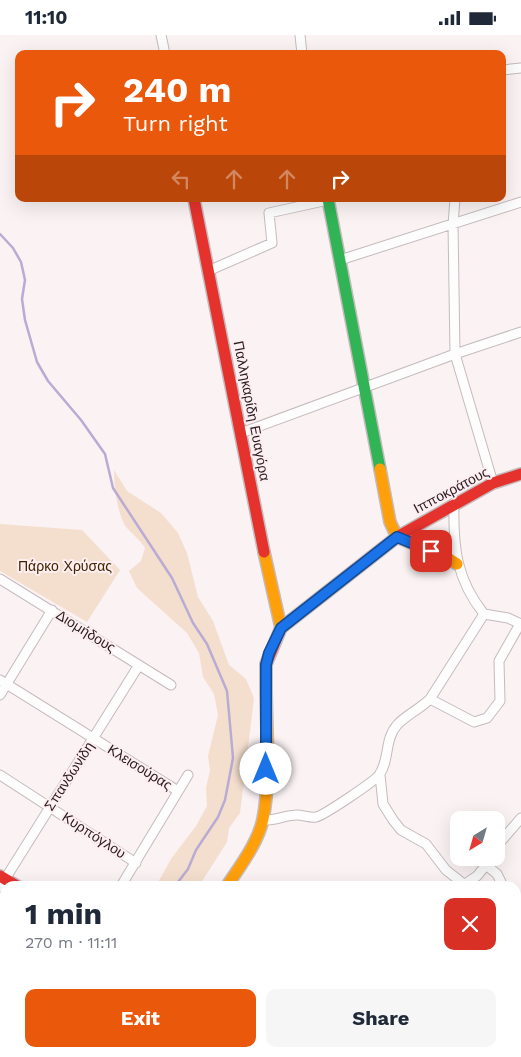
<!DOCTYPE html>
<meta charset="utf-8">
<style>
:root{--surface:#fff;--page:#f6f6f7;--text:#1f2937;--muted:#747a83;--accent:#ea580c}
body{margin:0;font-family:"Work Sans",sans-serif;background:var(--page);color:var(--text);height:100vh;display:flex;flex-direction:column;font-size:19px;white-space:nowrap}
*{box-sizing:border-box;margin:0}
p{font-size:16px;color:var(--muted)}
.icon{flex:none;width:28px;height:28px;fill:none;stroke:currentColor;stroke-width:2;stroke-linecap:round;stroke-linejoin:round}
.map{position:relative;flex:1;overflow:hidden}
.drawer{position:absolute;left:0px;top:846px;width:521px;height:176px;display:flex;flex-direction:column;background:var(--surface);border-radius:15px 15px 0 0;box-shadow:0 5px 20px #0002}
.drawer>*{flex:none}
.guide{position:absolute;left:15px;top:15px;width:491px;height:152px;border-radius:10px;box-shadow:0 5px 20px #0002;background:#ea580c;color:#fff;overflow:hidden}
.needle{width:32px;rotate:217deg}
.fabs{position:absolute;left:450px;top:776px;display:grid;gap:10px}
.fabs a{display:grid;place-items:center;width:55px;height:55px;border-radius:10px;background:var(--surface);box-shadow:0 5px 20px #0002;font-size:25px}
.pin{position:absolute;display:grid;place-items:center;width:42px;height:42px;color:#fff;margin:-21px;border-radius:10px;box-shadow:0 2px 8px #0006}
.me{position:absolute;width:55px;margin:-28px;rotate:0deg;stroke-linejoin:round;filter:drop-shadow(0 0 4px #0008)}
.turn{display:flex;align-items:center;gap:18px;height:105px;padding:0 25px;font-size:22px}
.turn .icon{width:65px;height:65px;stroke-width:2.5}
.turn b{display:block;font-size:35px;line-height:42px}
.lanes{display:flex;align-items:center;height:48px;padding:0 25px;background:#0003;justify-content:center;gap:25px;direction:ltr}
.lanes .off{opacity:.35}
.round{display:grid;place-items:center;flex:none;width:52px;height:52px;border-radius:10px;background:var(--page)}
.headline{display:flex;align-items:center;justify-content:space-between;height:85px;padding:0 25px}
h1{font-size:30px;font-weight:700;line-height:38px}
.primary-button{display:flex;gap:10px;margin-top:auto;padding:10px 25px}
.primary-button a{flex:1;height:58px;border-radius:10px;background:var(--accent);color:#fff;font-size:20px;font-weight:700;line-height:58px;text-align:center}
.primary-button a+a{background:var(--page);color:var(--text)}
.status{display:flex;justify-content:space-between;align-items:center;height:35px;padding:0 25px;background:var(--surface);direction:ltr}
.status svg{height:14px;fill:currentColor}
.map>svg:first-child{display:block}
.green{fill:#f4dfce}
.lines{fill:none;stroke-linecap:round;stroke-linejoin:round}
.stream{stroke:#b9abd3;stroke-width:2.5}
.street-casing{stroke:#c5bbbd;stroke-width:11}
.fast-casing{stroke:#c5bbbd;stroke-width:14}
.slow-casing{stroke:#c5bbbd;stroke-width:14}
.jam-casing{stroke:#c5bbbd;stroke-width:14}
.street{stroke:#fefdfd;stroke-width:9}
.fast{stroke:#30b455;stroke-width:11}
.slow{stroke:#ff9f0a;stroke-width:11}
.jam{stroke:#e5322d;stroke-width:11}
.route-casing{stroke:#114b97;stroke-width:12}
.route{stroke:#1a73e8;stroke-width:9}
.labels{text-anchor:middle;stroke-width:4;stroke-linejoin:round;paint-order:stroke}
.street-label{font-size:14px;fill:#271b1e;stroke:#fdeef1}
.park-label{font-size:14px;fill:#422300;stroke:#fdeef1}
</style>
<div class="status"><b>11:10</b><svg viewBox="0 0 49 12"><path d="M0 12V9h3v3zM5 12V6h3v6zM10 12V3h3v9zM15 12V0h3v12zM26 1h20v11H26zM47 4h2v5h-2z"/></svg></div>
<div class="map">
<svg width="521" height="1022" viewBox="0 0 521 1022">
<rect width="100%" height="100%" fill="#faf2f3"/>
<path class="green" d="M114 435 127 456 161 478 178 498 187 518 198 562 213 586 229 630 246 644 254 663 240 778 229 793 227 807 199 851H156L171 824 196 791 207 771 206 753 210 735 208 721 218 680 214 659 203 642 199 618 187 598 137 553 129 536 141 526 145 513C140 504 128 496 124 489 117 474 114 452 114 435Z
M0 489 82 495 120 535 87 587 0 536Z
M41 1018H116L115 1022H36Z"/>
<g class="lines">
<path class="stream" d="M0 199 13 213 21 227 25 245 22 264 25 285 37 327 48 346 81 385 105 419 113 453 172 543 193 588 207 609 227 656 233 723 225 765 218 782 196 815 188 834 175 851
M99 1022 100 1018"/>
<g class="street-casing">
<path id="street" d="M161 0 165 19
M300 0 302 19
M502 35 521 33
M455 164 453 189 455 319 493 448
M340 225 521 167
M208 236 272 208 269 178 328 165
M241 398 455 319 521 297
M454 468C453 512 456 544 484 579L508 583 521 589
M0 544 171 650
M0 645 178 756
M0 660 52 575
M430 664 474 687 487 683 500 666 499 626 520 589
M0 740 136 828
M380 740 383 769 393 785 401 795 426 809 446 835 465 850
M263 785C275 786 285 780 297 780 303 780 310 783 316 782 323 781 375 746 379 740 390 725 384 705 397 690 406 680 420 674 430 664L484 579
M496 812 521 783
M489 822 486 830 497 839 501 847 500 851
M121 851 188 740
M462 851 477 841 486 830
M0 852 139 630
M516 881 521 883
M0 931 5 934
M516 945H521
M341 1018 348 1022"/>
</g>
<g class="fast-casing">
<path id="fast" d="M328 164 380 434"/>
</g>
<g class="slow-casing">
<path id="slow" d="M380 434 390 487 397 502 446 522 457 529
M264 517 281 593
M227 851C240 831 258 808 263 784 271 743 266 692 266 650"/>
</g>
<g class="jam-casing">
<path id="jam" d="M194 164 264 517
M266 650V629L281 593 397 502 493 448 521 439
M0 841 17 851
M192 1022 193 1018"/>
</g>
<use href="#street" class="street"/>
<use href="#fast" class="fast"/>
<use href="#slow" class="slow"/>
<use href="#jam" class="jam"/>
</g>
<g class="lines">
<g class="route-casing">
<path id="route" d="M266 734V630L269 618 281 593 397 502 431 516"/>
</g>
<use href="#route" class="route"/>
</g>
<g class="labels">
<g class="street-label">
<text transform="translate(252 376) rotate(79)" y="5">Παλληκαρίδη Ευαγόρα</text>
<text transform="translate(451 455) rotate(-28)" y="5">Ιπποκράτους</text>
<text transform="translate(86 596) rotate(32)" y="5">Διομήδους</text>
<text transform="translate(140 732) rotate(32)" y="5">Κλεισούρας</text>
<text transform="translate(69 741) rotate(-57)" y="5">Σπανδωνίδη</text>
<text transform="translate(94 800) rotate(33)" y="5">Κυρπόγλου</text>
</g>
<g class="park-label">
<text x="65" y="536">Πάρκο Χρύσας</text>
</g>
</g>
</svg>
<div class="fabs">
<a><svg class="needle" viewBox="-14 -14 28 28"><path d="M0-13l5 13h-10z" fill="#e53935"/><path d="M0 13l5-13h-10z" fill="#747a83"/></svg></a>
</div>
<div class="pin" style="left:431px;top:516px;background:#d93025"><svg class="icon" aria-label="arrive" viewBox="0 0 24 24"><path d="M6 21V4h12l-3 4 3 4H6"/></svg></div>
<svg class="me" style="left:266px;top:734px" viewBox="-20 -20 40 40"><circle r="19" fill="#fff"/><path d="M0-13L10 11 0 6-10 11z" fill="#1a73e8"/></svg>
<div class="guide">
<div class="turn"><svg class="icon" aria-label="right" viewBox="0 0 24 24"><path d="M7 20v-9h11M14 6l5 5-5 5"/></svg><div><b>240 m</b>Turn right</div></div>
<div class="lanes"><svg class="icon off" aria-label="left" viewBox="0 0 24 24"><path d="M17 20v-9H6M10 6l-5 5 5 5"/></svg><svg class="icon off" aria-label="ahead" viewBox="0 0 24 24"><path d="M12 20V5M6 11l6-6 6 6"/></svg><svg class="icon off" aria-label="ahead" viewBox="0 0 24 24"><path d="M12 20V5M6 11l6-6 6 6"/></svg><svg class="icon" aria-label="right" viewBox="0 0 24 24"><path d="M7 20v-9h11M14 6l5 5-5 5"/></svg></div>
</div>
<section class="drawer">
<div class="headline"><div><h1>1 min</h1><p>270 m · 11:11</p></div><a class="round" style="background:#d93025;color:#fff"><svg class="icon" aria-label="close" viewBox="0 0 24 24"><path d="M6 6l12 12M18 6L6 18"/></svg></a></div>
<div class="primary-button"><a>Exit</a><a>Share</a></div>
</section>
</div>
